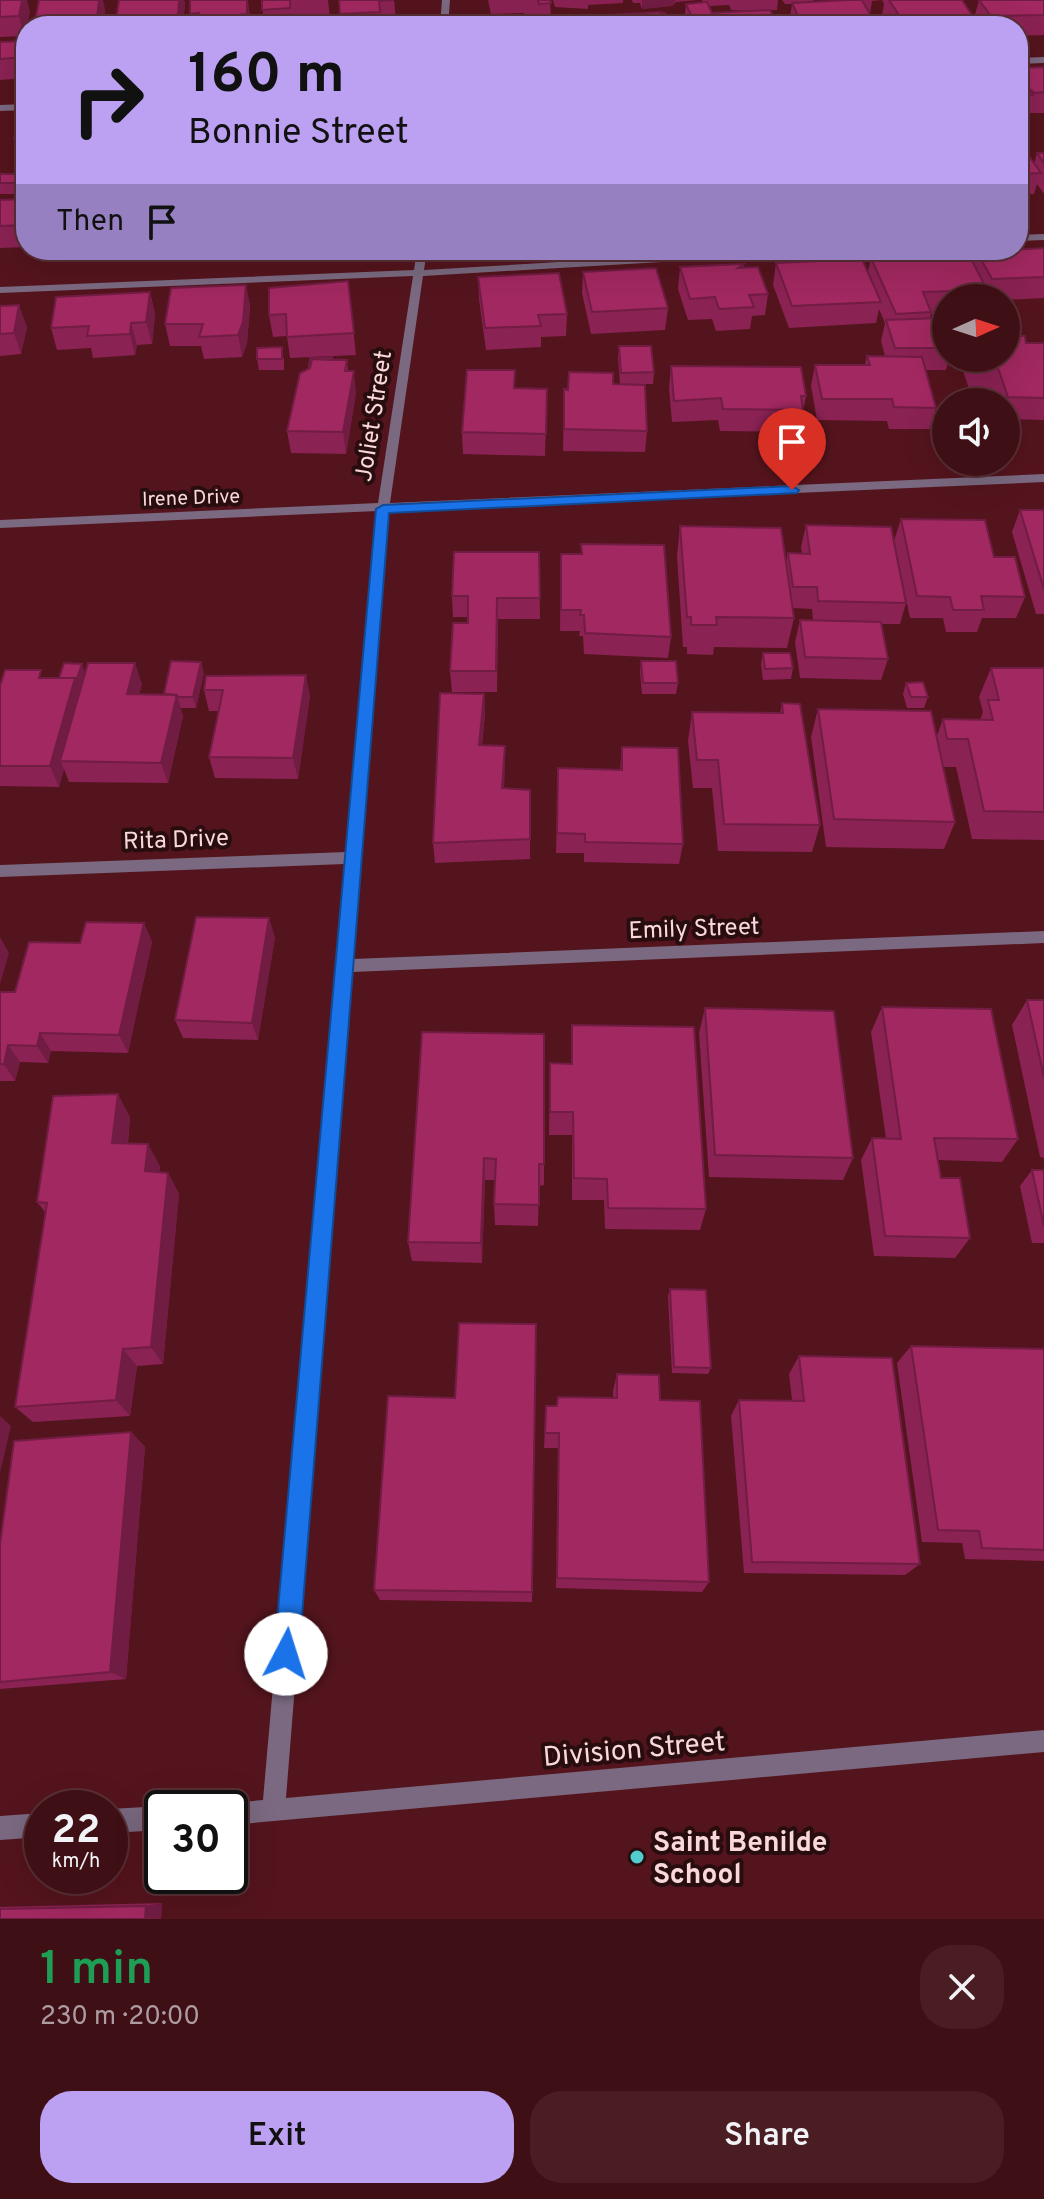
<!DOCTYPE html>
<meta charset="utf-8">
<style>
:root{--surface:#3f0f16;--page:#4a1d23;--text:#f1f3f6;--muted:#ad9ca1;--line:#582f35;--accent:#bca0f2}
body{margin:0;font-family:Overpass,sans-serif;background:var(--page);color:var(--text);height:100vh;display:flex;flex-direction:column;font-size:30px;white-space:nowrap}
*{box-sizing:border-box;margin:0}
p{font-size:26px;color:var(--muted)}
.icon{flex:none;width:44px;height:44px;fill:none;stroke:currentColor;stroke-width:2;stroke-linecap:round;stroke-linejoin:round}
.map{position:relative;height:1919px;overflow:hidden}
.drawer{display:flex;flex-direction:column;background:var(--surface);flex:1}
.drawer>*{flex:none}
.top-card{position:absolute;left:16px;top:16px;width:1012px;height:244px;border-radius:32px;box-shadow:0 8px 32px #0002,0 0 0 2px var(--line);background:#bca0f2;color:#111;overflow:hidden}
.needle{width:52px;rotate:87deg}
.fabs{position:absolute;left:932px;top:284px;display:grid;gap:16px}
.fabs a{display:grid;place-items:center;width:88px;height:88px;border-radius:50%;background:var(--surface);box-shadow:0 8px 32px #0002,0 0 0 2px var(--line);font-size:40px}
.speed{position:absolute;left:24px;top:1790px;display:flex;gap:16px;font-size:40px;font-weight:700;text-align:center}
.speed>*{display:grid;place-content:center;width:104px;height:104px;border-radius:50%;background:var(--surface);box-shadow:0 8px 32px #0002,0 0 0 2px var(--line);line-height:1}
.speed small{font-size:20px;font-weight:400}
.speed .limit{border:4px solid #111;border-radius:12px;background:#fff;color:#111}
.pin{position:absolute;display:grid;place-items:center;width:68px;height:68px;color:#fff;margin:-82px -34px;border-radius:50% 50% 50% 0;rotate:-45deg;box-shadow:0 0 8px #0007}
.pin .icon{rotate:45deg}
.me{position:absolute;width:88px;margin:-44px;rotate:5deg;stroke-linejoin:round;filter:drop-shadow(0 0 6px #0008)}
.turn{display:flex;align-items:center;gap:28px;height:168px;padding:0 40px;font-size:36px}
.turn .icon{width:104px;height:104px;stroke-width:2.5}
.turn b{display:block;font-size:56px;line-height:68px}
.then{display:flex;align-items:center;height:76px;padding:0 40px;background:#0003;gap:16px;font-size:30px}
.round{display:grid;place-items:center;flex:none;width:84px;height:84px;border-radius:32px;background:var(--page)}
.headline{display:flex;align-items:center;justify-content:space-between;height:136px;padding:0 40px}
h1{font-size:48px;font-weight:600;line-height:60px;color:#1e9e55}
.button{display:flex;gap:16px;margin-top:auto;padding:16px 40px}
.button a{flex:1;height:92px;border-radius:32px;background:var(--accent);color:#111;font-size:32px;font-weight:600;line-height:92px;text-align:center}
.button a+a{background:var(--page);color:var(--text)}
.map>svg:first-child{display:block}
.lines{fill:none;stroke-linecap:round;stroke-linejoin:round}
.street{fill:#7a6980;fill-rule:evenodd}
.wall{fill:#8a2253;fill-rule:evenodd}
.shaded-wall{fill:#711c43}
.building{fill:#a12860;stroke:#711c43;stroke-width:2}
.route{fill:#1a73e8;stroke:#114b97;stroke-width:2}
.poi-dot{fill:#52cdcf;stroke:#280d0f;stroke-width:3}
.labels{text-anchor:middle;stroke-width:8;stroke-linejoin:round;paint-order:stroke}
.far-street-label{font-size:20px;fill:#fad8d9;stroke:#280d0f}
.street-label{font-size:24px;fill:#fad8d9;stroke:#280d0f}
.near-street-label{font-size:28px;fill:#fad8d9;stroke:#280d0f}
.near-poi-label{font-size:28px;font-weight:bold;fill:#fad8d9;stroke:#280d0f;text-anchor:start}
</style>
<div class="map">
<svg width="1044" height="1919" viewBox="0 0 1044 1919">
<rect width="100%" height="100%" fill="#54141d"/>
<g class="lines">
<path class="street" d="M442 0H450L448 26H440Z
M1044 57V63L1018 64V58Z
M26 104V110L0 111V105Z
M1044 234V240L1018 241V235Z
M417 250H427L424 270 761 250H818L813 253 423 276 390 503 1044 474V482L389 511 353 959 1044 931V943L352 972 286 1798 1044 1730V1752L230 1825V1808H221L230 1803 263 1800 345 864 0 877V865L346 852 377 511 0 528V520L378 503 413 276 0 293V287L414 270Z
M162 1806 166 1808H162V1830L110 1833V1809Z
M42 1813V1837L0 1840V1816Z"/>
</g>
<path class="wall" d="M0 0 30 12 24 36 0 37Z
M119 0H184L185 5 182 26H117L116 20Z
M190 0H248L250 26H192L190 14Z
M262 0H328L330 18 292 20 293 26H260L264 25Z
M339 0H394L396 20 381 21V26H325L341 20Z
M488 0H550L551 21 498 23V16L525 15 524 13 491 14ZM526 16H536L538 22H528Z
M553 0H623V3L588 5V9L555 7Z
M632 0H698L676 2 672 6 642 9 640 3H633Z
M702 0H778L777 10H771L778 26H685L684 24 686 4 703 3ZM729 5 731 10 746 11 712 13 709 6Z
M782 0H813V2L845 0H924L974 18 979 0H1044V35L1018 36V26H978L974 20 973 26H889L882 15 884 4 882 0 872 1 870 13 875 23 874 26H791L789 23 792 4H785Z
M105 9 103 26H36L35 21Z
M26 41V78L0 80V42Z
M1044 67V113H1028L1027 115 1022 116 1018 129V68Z
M26 112V160H20L14 139Z
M1018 135 1025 146 1024 152 1034 164 1037 153H1044V194L1037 184 1034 194 1018 195Z
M0 174H22L25 185 23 194H0Z
M26 199V247L0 248V200Z
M1044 248V298L1006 300V298H946V313L931 314 930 318 946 332V358H949L946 370H926L936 408 930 429H889L887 421 817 420 811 386 815 365H865L867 356H885L881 341 885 323 879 309 876 323 789 328 773 285 776 263 868 272 871 258 974 263 977 252Z
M744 264 743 268 768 294 765 315 752 316 750 329 716 331 712 319 688 320 678 289 680 267Z
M583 272 668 308 665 330 591 334 582 293Z
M478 277 567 314 566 336 541 337V347L486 350 479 299Z
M348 281 356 355 290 358 287 336 273 337 269 315Z
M246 285 250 307 247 343 242 357 204 359 201 346H170L165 324Z
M150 292 155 314 152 344 137 345 135 355 93 358 91 348 57 350 51 328Z
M0 306 27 327 21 354 0 356Z
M1026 343H1044V420L1006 419V402H996L992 389H969L959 358H1006Z
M619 346 654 372 653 384H620L618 358Z
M284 358V370H259L257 359Z
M333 360H347L348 371 356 393 346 454 291 453 287 431 309 367Z
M671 366 806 396 799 432 720 431 718 420 672 422 669 388Z
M613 384 647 431 645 452 563 451 564 389Z
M515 389H547L545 456 463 454 462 432Z
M1020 510H1044V614H1036L1012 532Z
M901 519 994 557 1025 597 1016 618H982L977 632H946L943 618H910L894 541Z
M806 525 906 603 900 624H881L888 659 881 680 800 678 795 642 800 620 813 621 812 609 792 608 794 618 787 648 714 647 713 655 687 654V647H683L677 556 680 526 786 563 788 553H802L801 547Z
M581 544 671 637 668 658 584 654 583 636H579L580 631H560L561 554H581Z
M539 552 540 619H498L497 692H452L450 671 468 623V617H453L452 596Z
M763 653 793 668 791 679 763 680 761 664Z
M641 661 678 683 676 694H642L640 672Z
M991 668H1044V840L972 839 956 767H944L955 822 944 849 826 847 811 737 818 709 937 736 943 719 980 720 983 712 979 697Z
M86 673 142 684 139 694H164L204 673 196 708H180L183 716 168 783 69 782 64 769 59 787 0 786V686L44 678H59Z
M206 676 310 696 298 779 215 778 209 757 219 711H209L204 690Z
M906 683 928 697 924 708H907L903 694Z
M484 694 485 714 482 745 505 746 504 788 530 790V859L435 863 433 843Z
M782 703 820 825 812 852 718 851 712 788H693L688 741 692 712 780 713Z
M622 747 683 844 679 864 584 862V853H556L558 768 620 770Z
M144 923 152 942 128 1053 51 1051 48 1063 20 1062 15 1081H0V992H15L80 943Z
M275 937 258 1040 183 1038 175 1020Z
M1027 1000H1044V1158L1040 1157 1012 1025Z
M882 1007 1018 1139 1002 1162 938 1160 941 1178 970 1238 955 1258 874 1256 861 1160 872 1138 886 1139 871 1032Z
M705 1008 853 1158 843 1180 709 1177 699 1033Z
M572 1025 706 1209 700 1230 605 1229 604 1200H572V1135H549L550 1063H571Z
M544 1034V1185L539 1186 538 1226 495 1225 494 1204 495 1180H485L482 1263 412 1261 408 1242Z
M130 1117 128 1144 160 1166 159 1172 168 1173 179 1194 163 1364 137 1366 130 1416 33 1422 15 1407 46 1213 37 1202Z
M1032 1170H1044V1243H1032L1020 1186Z
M670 1289 711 1368 708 1374 672 1373 668 1296Z
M536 1324 532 1602 380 1600 374 1590 455 1398Z
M911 1346 1044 1349V1561L965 1559 962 1543 922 1542 897 1363Z
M799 1356 920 1564 905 1575 744 1573 731 1416 739 1400H792L789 1374Z
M617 1374 660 1400 709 1582 702 1592 556 1588 558 1448H544L546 1406 613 1398V1391Z
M131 1432 145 1447 126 1679 0 1689V1544Z
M162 1903 161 1919H0V1907Z"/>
<path class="shaded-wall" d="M22 0H27L30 12 24 36 19 16Z
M99 0H103L105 9 103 26H99L97 18Z
M179 0H184L185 5 182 26H179L178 17Z
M247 0 250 14V26H200L198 19Z
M642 0H676L672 6 642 9Z
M22 174 25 185 23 194 19 183Z
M246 285 250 307 247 343 242 357 238 335Z
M150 292 155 314 152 344 146 322Z
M19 305 27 327 21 354 14 333Z
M131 323 137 345 135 355 130 334Z
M354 371 356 393 346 454 343 432Z
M201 662 204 673 196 708 193 697Z
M135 663 142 684 134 715 127 694Z
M82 664 86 675 81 692 76 681Z
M306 675 310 696 298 779 293 758Z
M75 678 83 699 60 761 64 769 59 787 50 766Z
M484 694 485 714 480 766 479 745Z
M177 695 183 716 168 783 161 763Z
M505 746V767L503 808 502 788Z
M269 918 275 937 258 1040 252 1023Z
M144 923 152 942 128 1053 119 1035Z
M0 937 9 953 0 984Z
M40 1033 51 1051 48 1063 37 1046Z
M8 1045 20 1062 15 1081 4 1064Z
M118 1094 130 1117 125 1166 112 1143Z
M148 1144 160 1166 157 1193 145 1171Z
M484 1158 485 1180 482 1263 481 1243Z
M168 1173 179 1194 163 1364 151 1347Z
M123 1349 137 1366 130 1416 116 1400Z
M0 1416 11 1426 0 1473Z
M131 1432 145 1447 126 1679 110 1672Z
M162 1903 161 1919H145L146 1906Z"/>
<path class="building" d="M0 0H22L19 16 0 17Z
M39 0H99L97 18 35 21Z
M119 0H179L178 17 116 20Z
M190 0H247V14L198 19 199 13 190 14Z
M262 0H292H290V8L262 10Z
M339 0H394L379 1 380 12 340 14Z
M538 0H550L551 3 539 4Z
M849 0H862L875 23 802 24 792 3Z
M889 0H962L974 18 903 21Z
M979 0H1044V15L991 16Z
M707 2 712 13 770 10 778 25 696 26 686 4Z
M662 12 659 13H665L671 26H581L580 22 593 21 592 16Z
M526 15 528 22 570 20 572 26H486L485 24 500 23 498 16Z
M379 18 380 26H325V21Z
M26 41V57L0 59V42Z
M1044 67V92L1035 93 1028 88 1033 95H1021L1018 91V68Z
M20 112H26V139H14Z
M1018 135 1025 146 1018 147Z
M1018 152H1026L1041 173 1018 174Z
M1037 153H1044V163Z
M0 174H22L19 183H0Z
M26 199V225L0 226V200Z
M1044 248V277L992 279 977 252Z
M968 253 987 290 923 292 931 312 896 314 871 258Z
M862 259 881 302 792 306 776 263Z
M744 264 738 268 758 267 768 294 749 295 754 307 719 309 715 297 690 299 680 267Z
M656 268 668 308 592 312 583 272Z
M559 273 567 314 538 315 541 326 485 328 478 277Z
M348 281 354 333 287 337 286 314 269 315V288Z
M246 285 243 322 238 335 199 337 203 324H165L171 288Z
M150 292 146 322 131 323 130 334 87 336 89 326 51 328 56 297Z
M19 305 14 333 0 334V306Z
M940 318 946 332V348H895L886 320Z
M1006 336H1025L1026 343H1044V398L1008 397 998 368H976L973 358H1006Z
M619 346H651L654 372 621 373Z
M282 347V359H257V348Z
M867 356 922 357 936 408 894 407 892 399H822L815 365H870Z
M332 357V360L312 359 310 367H309L310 358Z
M312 359 347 360 345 371H354L343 432 287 431 300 373 310 368Z
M671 366 801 367 806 396H801L803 410 723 409 721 398 674 401Z
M467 370H515L514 388 547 389 546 434 462 432Z
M569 372 613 373V384L645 385 647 431 564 429V389L568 390Z
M1020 510H1044V589Z
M901 519 985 520 994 557H1015L1025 597 981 596 984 610H953L950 597 917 596Z
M806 525 891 527 906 603 818 601 817 587H793L788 553 810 554Z
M680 526 781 528 794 618 716 617 717 625H691V617H687Z
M581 544 664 545 671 637 585 633 584 615H580L581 610H561V554H582Z
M454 552H539L540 598H497L496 671H450L453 623H468V596H452Z
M800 620 881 622 888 659 805 657Z
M763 653H790L793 668 765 669Z
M171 661 201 662 193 697H176L177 695 164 694Z
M641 661H676L678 683H643Z
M64 663 82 664 76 681 75 678H59Z
M88 663H135L127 694 177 695 161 763 60 761Z
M991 668H1044V812L984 811 968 739H947L943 719 993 720 988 700H999Z
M5 670H41L39 678H75L50 766H0V686Z
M306 675 293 758 209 757 223 690H204L206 676Z
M923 682 928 697H911L906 683Z
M440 693 484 694 479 745 505 746 502 788 530 790V839L433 843Z
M782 703 800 704 820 825 724 824 718 760H697L692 712 783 713Z
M818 709 931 711 955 822 834 819Z
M622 747 678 748 683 844 585 842V834L557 833 558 768 622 770Z
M196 917 269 918 252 1023 175 1020Z
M86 922 144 923 119 1035 40 1033 37 1046 8 1045 4 1064H0V992H15L29 942 80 943Z
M1027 1000H1044V1077Z
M882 1007 991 1009 1018 1139 934 1138 941 1178H960L970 1238 885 1236 872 1138 901 1139Z
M705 1008 834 1011 853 1158 715 1155Z
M572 1025 694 1027 706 1209 608 1208 607 1179 574 1178 573 1112H550V1063L572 1064Z
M422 1032 544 1034V1164H539V1205L494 1204 496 1159 484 1158 481 1243 408 1242Z
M118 1094 112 1143 148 1144 145 1171 168 1173 151 1347 123 1349 116 1400 15 1407 47 1203 37 1202 53 1096Z
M1032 1170H1044V1226Z
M670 1289 706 1290 711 1368 674 1367Z
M459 1323 536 1324 532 1592 374 1590 388 1396 455 1398Z
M911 1346 1044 1349V1550L982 1548 979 1531 938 1530Z
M799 1356 892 1358 920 1564 752 1562 739 1400 804 1401Z
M617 1374 659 1375 660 1400 700 1401 709 1582 557 1578 559 1433H545L546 1406H557L558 1397 617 1398Z
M131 1432 110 1672 0 1682V1544L14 1441Z
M146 1906 145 1919H0V1909Z"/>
<path class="route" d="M792 486 799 490 797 493 389 513 299 1654 295 1663 286 1667 278 1663 274 1654 376 509 383 505Z"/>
<circle class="poi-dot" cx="637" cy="1857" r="8"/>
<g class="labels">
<g class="far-street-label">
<text transform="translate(191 497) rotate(-2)" y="7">Irene Drive</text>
</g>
<g class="street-label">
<text transform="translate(373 416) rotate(-81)" y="8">Joliet Street</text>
<text transform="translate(176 839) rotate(-2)" y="8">Rita Drive</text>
<text transform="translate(694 928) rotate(-2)" y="8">Emily Street</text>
</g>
<g class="near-street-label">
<text transform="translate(634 1748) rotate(-5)" y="10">Division Street</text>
</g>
<g class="near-poi-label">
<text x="653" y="1851">Saint Benilde<tspan x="653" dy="32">School</tspan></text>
</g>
</g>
</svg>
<div class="fabs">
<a><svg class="needle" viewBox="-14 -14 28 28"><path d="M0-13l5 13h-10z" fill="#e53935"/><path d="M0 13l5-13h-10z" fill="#ad9ca1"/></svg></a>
<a><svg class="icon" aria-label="sound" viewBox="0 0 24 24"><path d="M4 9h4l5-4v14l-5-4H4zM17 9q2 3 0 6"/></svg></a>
</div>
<div class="speed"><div>22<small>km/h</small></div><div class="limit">30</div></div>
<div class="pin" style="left:792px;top:490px;background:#d93025"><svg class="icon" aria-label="arrive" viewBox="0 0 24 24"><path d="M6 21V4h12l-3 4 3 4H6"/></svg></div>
<svg class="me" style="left:286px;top:1654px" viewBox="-20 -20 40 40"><circle r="19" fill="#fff"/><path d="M0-13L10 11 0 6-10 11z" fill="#1a73e8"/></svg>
<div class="top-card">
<div class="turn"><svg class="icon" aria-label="right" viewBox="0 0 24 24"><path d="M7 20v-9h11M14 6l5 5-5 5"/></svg><div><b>160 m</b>Bonnie Street</div></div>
<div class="then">Then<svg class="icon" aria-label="arrive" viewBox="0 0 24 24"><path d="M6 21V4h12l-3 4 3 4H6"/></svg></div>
</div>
</div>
<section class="drawer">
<div class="headline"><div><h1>1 min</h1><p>230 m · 20:00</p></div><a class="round"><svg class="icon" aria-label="close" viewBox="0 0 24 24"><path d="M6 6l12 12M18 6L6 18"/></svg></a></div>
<div class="button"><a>Exit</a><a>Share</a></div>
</section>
